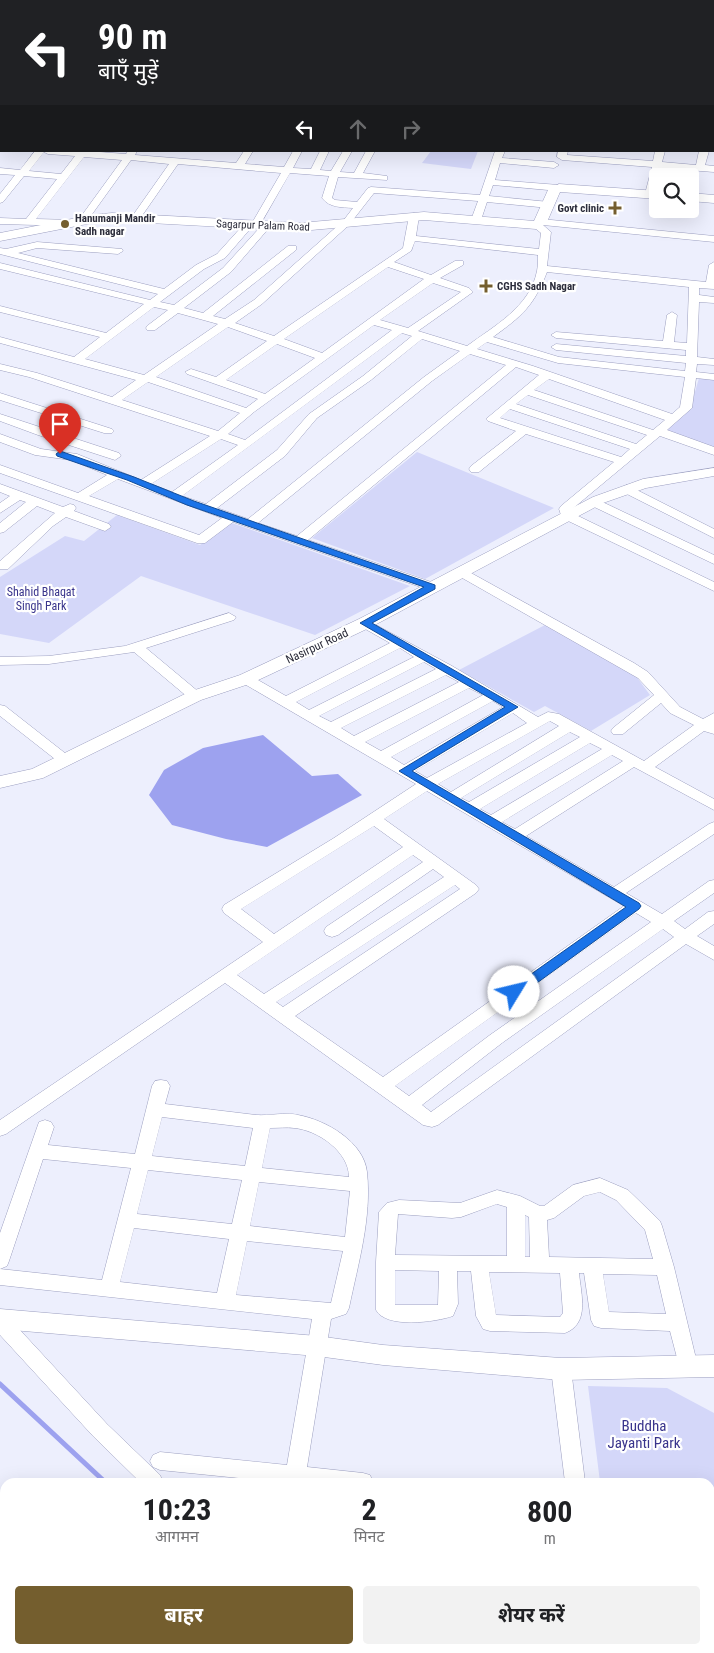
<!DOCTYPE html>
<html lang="hi">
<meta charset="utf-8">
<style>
:root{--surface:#fff;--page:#f2f2f2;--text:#202124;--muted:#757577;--accent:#745e2e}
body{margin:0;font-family:"Roboto Condensed","Noto Sans Devanagari",sans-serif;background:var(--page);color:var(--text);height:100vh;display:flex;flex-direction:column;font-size:19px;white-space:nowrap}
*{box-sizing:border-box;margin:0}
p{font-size:16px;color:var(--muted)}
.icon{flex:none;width:28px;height:28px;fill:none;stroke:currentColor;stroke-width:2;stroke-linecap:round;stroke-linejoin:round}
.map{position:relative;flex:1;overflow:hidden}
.side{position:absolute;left:0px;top:1478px;width:715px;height:176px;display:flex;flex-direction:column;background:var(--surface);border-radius:15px 15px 0 0;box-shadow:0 5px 20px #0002}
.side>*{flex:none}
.banner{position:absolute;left:0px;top:0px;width:715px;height:152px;box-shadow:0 5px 20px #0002;background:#202124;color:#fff;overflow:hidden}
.buttons{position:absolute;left:649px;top:168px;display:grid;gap:10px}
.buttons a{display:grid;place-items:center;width:50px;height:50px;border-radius:5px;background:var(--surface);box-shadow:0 5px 20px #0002;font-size:25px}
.pin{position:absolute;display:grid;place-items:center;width:42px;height:42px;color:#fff;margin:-51px -21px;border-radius:50% 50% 50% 0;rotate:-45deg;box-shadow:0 0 5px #0007}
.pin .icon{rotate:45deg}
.me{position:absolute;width:55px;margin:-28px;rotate:54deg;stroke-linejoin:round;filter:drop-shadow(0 0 4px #0008)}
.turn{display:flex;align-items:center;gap:18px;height:105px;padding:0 15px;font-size:22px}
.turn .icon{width:65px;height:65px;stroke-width:2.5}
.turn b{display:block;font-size:35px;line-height:42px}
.lanes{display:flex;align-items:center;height:48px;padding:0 15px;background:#0003;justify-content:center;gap:25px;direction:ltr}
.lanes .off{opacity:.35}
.eta{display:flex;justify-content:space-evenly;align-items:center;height:85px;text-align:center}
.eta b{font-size:30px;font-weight:700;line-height:35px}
.button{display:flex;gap:10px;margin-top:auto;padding:10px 15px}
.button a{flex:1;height:58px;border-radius:5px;background:var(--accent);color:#fff;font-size:20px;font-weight:700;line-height:58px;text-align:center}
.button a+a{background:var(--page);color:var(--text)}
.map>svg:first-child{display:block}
.green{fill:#d4d7f9}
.water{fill:#9da2ef}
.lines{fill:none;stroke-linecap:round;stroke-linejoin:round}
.stream{stroke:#9da2ef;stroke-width:5}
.minor-casing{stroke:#9c9fc0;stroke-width:1}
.tertiary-casing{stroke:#9c9fc0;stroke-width:1}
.primary-casing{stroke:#9c9fc0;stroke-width:1}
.minor{fill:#fff;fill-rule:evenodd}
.tertiary{fill:#fff;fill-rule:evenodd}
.primary{fill:#fff;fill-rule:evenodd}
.rail-casing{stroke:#767886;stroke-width:4}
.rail{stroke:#fff;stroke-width:2.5;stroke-dasharray:7;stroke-linecap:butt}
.route{fill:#1a73e8;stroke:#114b97}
.poi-dot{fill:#745e2e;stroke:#fff;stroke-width:2}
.labels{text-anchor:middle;stroke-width:4.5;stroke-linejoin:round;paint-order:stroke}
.far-poi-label{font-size:11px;font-weight:bold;fill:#2c2d3b;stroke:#fff;text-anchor:start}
.far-street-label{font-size:11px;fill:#2c2d3b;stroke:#fff}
.park-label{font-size:12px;fill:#39348c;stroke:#fff}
.street-label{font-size:12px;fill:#2c2d3b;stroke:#fff}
.near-park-label{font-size:15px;fill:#39348c;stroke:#fff}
</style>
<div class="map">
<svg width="714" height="1653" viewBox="0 0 714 1653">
<rect width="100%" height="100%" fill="#edeffd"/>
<path class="green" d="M431 151H478L471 169 422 163Z
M699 378 714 380V448L665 431 690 409Z
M417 452 554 508 425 579 312 538Z
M117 515 200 545 229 522 410 586 315 635 141 576 49 643 0 634V577L65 536 84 541Z
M545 625 636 676 650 695 591 731 545 706 534 712 459 670Z
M588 1386 667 1388 714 1413V1653H634L628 1649H710V1482H600Z"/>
<path class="water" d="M263 735 312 776 338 774 362 795 267 847 226 839 172 825 149 795 164 770 203 748Z"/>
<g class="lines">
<path class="stream" d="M0 1384 105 1482
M363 1649 394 1653"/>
<g class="minor-casing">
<path id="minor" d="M285 0H310L311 1H286Z
M435 0H446L447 1H436Z
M502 0H513L514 1H503Z
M562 0H573L574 1H563Z
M689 0H701L702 1H690Z
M0 43 1 44V49H0Z
M0 58 1 59V64H0Z
M0 98H1V104H0Z
M0 115H1V121H0Z
M0 144 1 145V151H0Z
M35 151H86L126 154 128 151H137L135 155 236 163 244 151H253L245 164 284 167 293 151H302L293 168 311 169 320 151H329L320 170 331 171 343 151H352L340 172 354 173 366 151H375L363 173 387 176V180L338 177 332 198 335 200 357 202 368 188 371 187 480 195 495 151H505L502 158 554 162 559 165 554 168 500 163 495 180 559 185 564 188 559 191 493 185 489 196 549 202 554 205 549 208 487 202 481 220 476 223 471 220 478 201 374 193 349 225 262 304 235 323 274 336 403 248 409 216 414 213 419 216 416 236 539 249 541 233 531 225 541 219 714 236V242L543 225 551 232 547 266 706 282 709 265 714 262V289L699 288V295L714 297V303L699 302 697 357 714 359V365L697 364 696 372 714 374V380L696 378 692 408 667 430 714 447V455L660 436 571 510 572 513 714 582V591L562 518 559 509 561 506 614 462 526 434 479 472H471L469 469 471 466 516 431 488 421 486 419 539 375 516 367 308 540 437 584 438 587 437 590 432 591 233 522 205 543H197L0 473V465L78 493 107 475 71 460 35 455 0 442V434L41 449 77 454 141 480 210 436 29 377 0 370V364L37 373 112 397 136 380 0 343V337L74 357 100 337 0 312V306L106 333 144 304 0 269V263L150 300 158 294 0 254V248L6 249 37 242 122 249 123 251 118 254 37 248 18 253 164 289 196 265 217 254 245 223H252L281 173 178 164 139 220 136 221 131 218 169 164 131 160 85 224 78 223 73 226 0 224V218L26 219 57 179 24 176 3 202 0 203V194L15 175 0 174V168L20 170ZM44 152 48 154 75 156 61 174 29 171ZM84 157 122 160 77 222 73 220 36 219ZM290 173 329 176 322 198C330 208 341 207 353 208L343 221 254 300 225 319 213 316 296 250V246H288L203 313 184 308 231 272 269 228V224H263L223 268 174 305 160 302 204 269 225 258 251 228H258ZM415 241 538 255C538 260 538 266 537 271 530 307 494 326 467 346L418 331 473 292 469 288 440 278 463 265V261H455L431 275 394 262 411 251ZM388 267 424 279 322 353 284 339ZM547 272 689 287 687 343 674 342 677 315 672 312 667 315 663 341 556 332 551 335 556 338 686 350V356L556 344 551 347 556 350 686 363 685 371 559 357 493 337C522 316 534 306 547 272ZM433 283 461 292 408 328 380 320ZM154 307 168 310 147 326 146 328 147 330H155L178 313 218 324 144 375 85 359ZM374 325 392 330 245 440 228 434 254 412ZM228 327 267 341 216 377 191 369 185 372 187 374 258 399 246 408 156 377ZM402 333 412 336 363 376 309 414 277 450 206 504 182 496ZM422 339 460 351 424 377 248 519 217 508 285 456 317 418 371 380ZM487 342 558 363 685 377 680 407 672 414 533 366 477 349ZM277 344 315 358 265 394 226 380ZM470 354 506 365 297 536 258 523 432 381ZM549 379 665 420 653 430 534 390ZM148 382 240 413 218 431 122 400ZM528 395 647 435 636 444 516 404ZM510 409 630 449 621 457 500 418ZM221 439 238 445 172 492 151 484ZM118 479 222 518 199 535 89 496Z
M558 151H568L567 155 653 161 655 151H665L662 162 696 165 699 151H709L705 165 714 166V172L661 168 655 194 650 197 645 194 652 167 562 160 557 157Z
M0 393 112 429 114 431 112 433H104L0 400Z
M0 414 119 453 121 456 115 460 38 435 0 421Z
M0 484 63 507 70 504 74 505 76 508 74 511 109 524 111 527 105 531 66 517 53 526 8 569H0V561L55 513 37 506 4 532 0 533V523L26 502 20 500 0 513V503L10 496 0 492Z
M627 485 714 529V538L623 492 621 489Z
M594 498 714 555V564L590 505 588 502 590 499Z
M462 568 634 663 648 672 680 707 703 719 714 713V734L704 731 655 767 714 799V810L634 767 526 836 614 887 709 824 714 822V834L626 893 662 914 709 881 714 880V893L674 921 685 929 708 912 714 911V924L697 936 714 946V960L686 944 438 1125 432 1127 423 1125 225 983 6 1134 0 1136V1120L263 942 224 913 222 909 224 905 334 838 416 784 241 682 239 679 241 676H251L286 696 390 643 360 626 358 623 360 620 365 619 452 666 538 717 548 712 559 714 644 761 694 725 670 713 661 703 623 734H613L611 731 613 728 654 695 638 678 457 575 456 572 457 569ZM400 648 414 657 309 710 296 702ZM424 662 436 669 331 722 319 716ZM446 675 459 682 354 736 341 728ZM469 688 483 695 381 751 365 742ZM493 701 503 707 404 765 391 757ZM513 713 527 723 427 778 415 771ZM550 721 559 726 451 792 438 784ZM570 732 580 737 469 802 461 798ZM590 743 602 749 491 815 480 809ZM612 755 623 761 515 829 502 822ZM427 791 624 906 383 1077 295 1016 476 893 479 889 476 885 384 819ZM374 826 403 847 274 934 241 909ZM413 855 423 862 326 927 324 931 326 935 332 937 338 935 433 869 444 877 264 994 237 975ZM455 885 460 889 283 1007 276 1002ZM636 913 651 922 490 1035 409 1096 395 1086ZM663 929 674 937 431 1112 422 1105 502 1043Z
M229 613 236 617 234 620 146 648 200 693 202 696 195 700 190 699 134 652 49 664 0 665V657L49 656 125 646Z
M0 705 5 706 70 757 72 760 70 763H60L0 716Z
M161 1080 167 1081 170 1086 165 1104C195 1108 226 1111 256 1115 270 1116 285 1112 298 1115 326 1120 364 1142 367 1172 372 1218 358 1264 349 1308L346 1314 331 1319 307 1467 363 1473 370 1475 373 1482H279L160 1470 153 1467 150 1461 153 1455 160 1452 287 1465 312 1319 0 1285V1269L102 1280 131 1168 43 1159 9 1261 7 1266 0 1269V1233L39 1122 45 1120 51 1122 54 1127 48 1145 135 1154 152 1086 155 1081ZM162 1117 253 1128 245 1166 152 1156ZM270 1128C278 1128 287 1127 294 1128 318 1130 349 1152 349 1177L262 1168ZM148 1170 242 1180 232 1224 137 1214ZM259 1182 350 1191 345 1237 250 1226ZM134 1228 229 1239 217 1293 120 1282ZM247 1241 343 1251 331 1303 236 1295Z
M600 1178 628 1190 660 1221 662 1226 674 1267 698 1367 695 1373 688 1375 681 1373 670 1331 601 1328 594 1326 591 1320 584 1273H579C581 1294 590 1324 565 1333L490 1331 483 1329 476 1316 471 1271H457L458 1304 453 1316C436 1322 386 1329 376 1310V1262L379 1212 387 1203 399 1200 460 1203 497 1190 520 1196 540 1206H544L573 1185ZM600 1192 616 1200 645 1230 653 1259 549 1257 547 1220 554 1218 584 1196ZM497 1204 507 1207V1256L395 1255 398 1214 452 1218 461 1217ZM525 1215 529 1217 530 1257H525ZM395 1270 439 1271 438 1305H395ZM489 1272 560 1273 563 1313 560 1317 496 1315ZM603 1274 657 1275 666 1314 609 1312Z
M0 1314 7 1316 107 1424 160 1475 163 1482H140L93 1436 0 1335Z
M561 1361 568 1363 571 1369 585 1482H565L551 1369 554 1363Z
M5 1553V1574L0 1576V1555Z
M65 1649H91L89 1653H63Z
M171 1649H196L194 1653H169Z
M550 1649H586L588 1653H552Z
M592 1649H614L615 1653H593Z"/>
</g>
<g class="tertiary-casing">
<path id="tertiary" d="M619 0H632L633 1H620Z
M648 0H661L662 1H649Z
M0 39H1V45H0Z
M559 184 658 191V199L560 192 547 222 536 229 424 220 300 231 112 221 92 223 0 241V233L92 215 112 213 300 223 424 212 534 221 548 190Z
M690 193 714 195V203L690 201Z
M714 468V476L646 488 603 503 371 627 252 683 201 700 43 778 0 788V776L32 769 189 692 240 675 359 619 593 497 643 479Z
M0 1309 317 1336 383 1345 561 1358 714 1355V1377L561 1380 383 1365 317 1356 0 1329Z"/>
</g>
<g class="primary-casing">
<path id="primary" d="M625 0H640V1H626Z"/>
</g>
<use href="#minor" class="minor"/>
<use href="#tertiary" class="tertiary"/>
<use href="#primary" class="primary"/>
<g class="rail-casing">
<path id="rail" d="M59 1 63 0
M85 1 89 0
M100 1 104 0"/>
</g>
<use href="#rail" class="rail"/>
</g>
<path class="route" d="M60 451 134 477 194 501 435 585V589L372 623 518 707 412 771 639 903 641 906 639 909 519 996H510L508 992 510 989 626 907 399 771 505 707 360 623 424 587 187 505 127 480 57 456 56 454Z"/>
<g class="poi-dot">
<path d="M612.5 200.5h5v5h5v5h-5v5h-5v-5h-5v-5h5z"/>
<circle cx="65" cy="224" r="5"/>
<path d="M483.5 278.5h5v5h5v5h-5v5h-5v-5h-5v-5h5z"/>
</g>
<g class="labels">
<g class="far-poi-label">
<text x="604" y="212" text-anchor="end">Govt clinic</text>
<text x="75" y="222">Hanumanji Mandir<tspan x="75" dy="13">Sadh nagar</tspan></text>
<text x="497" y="290">CGHS Sadh Nagar</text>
</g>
<g class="far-street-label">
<text transform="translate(263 225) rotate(2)" y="4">Sagarpur Palam Road</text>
</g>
<g class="park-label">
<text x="41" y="596">Shahid Bhagat<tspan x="41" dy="14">Singh Park</tspan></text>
</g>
<g class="street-label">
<text transform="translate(317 646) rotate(-25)" y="4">Nasirpur Road</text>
</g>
<g class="near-park-label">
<text x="644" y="1431">Buddha<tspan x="644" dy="17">Jayanti Park</tspan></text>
</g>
</g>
</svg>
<div class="buttons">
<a><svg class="icon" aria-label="search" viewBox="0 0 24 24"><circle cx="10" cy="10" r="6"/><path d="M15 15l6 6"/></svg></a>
</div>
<div class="pin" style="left:60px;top:454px;background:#d93025"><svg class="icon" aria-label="arrive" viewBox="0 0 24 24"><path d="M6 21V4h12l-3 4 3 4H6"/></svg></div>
<svg class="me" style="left:514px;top:992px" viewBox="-20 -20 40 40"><circle r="19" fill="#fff"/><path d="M0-13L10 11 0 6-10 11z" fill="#1a73e8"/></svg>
<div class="banner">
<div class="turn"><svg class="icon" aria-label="left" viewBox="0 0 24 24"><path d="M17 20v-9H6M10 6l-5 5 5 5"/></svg><div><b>90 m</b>बाएँ मुड़ें</div></div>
<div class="lanes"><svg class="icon" aria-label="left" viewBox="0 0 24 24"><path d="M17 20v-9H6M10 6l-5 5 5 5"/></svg><svg class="icon off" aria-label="ahead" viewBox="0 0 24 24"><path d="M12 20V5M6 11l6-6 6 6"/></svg><svg class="icon off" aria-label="right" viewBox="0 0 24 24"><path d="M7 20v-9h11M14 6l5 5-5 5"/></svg></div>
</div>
<section class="side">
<div class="eta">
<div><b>10:23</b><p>आगमन</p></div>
<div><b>2</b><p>मिनट</p></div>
<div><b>800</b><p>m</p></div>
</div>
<div class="button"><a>बाहर</a><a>शेयर करें</a></div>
</section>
</div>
